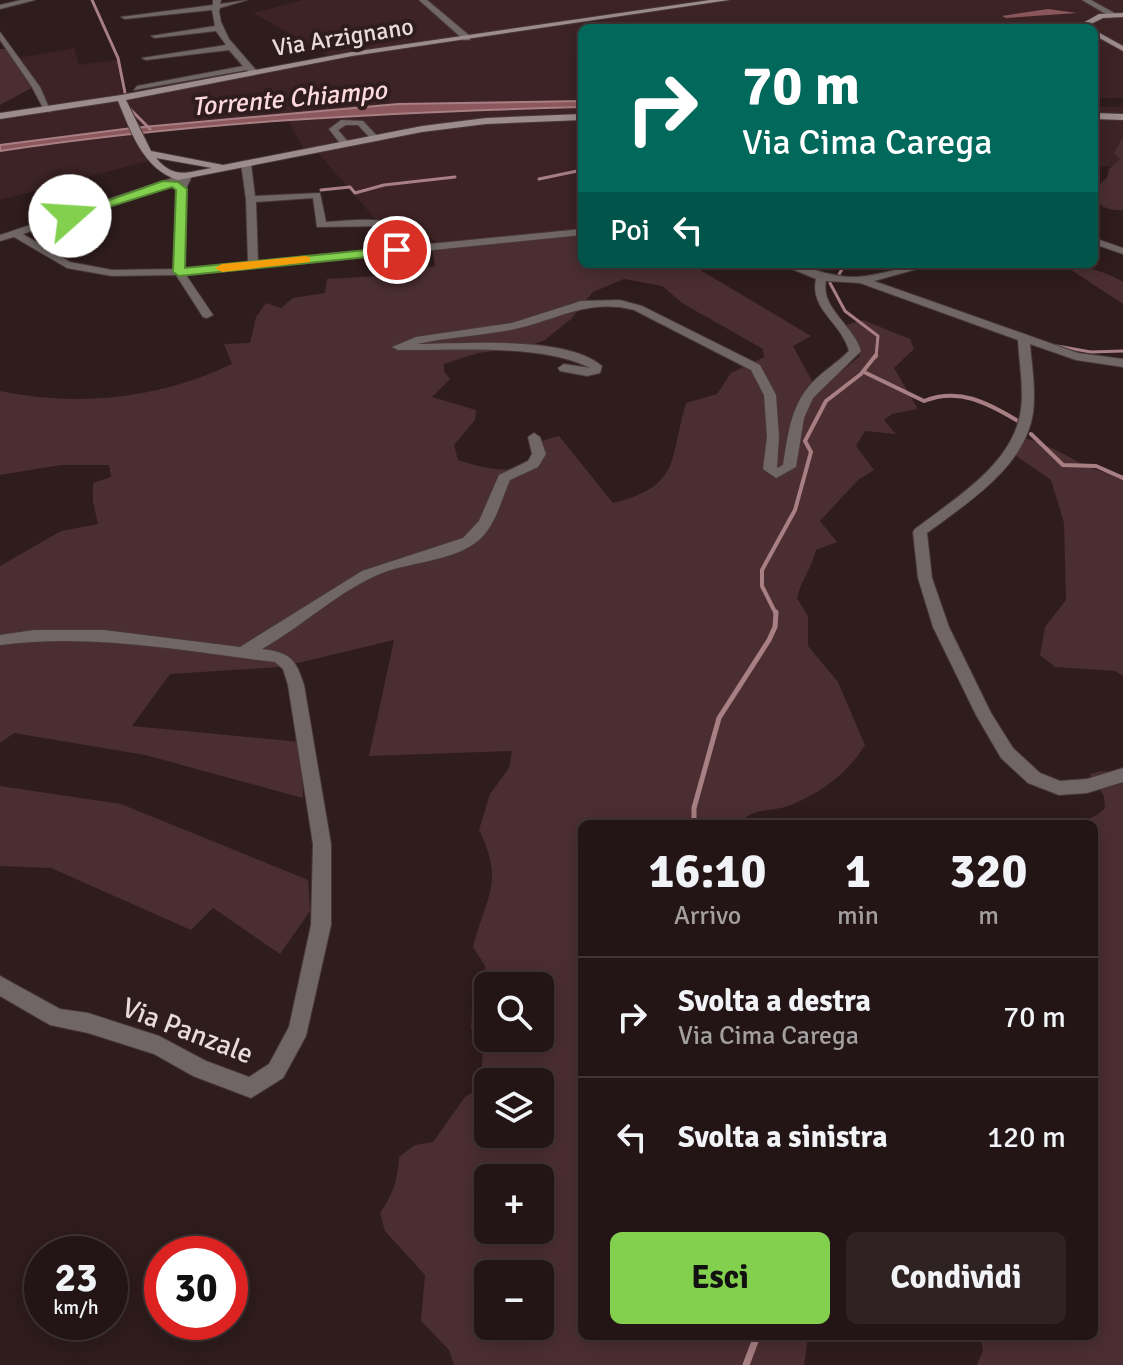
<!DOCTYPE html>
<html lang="it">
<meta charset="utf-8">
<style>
:root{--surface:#231516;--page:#2f2223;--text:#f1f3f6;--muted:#a39fa1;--line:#403435;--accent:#83d04e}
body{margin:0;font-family:Signika,sans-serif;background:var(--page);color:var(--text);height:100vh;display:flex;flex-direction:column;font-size:30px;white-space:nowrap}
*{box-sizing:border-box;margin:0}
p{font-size:26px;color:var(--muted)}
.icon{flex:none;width:44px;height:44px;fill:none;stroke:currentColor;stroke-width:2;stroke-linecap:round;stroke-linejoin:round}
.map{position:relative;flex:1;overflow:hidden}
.panel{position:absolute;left:578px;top:820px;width:520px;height:520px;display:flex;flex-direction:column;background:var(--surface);border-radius:12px;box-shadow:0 4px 20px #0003,0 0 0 2px var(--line)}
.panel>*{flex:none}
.top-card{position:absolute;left:578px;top:24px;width:520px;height:244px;border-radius:12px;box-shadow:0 4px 20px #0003,0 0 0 2px var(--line);background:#00695c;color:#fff;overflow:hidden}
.tools{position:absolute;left:474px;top:972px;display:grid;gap:16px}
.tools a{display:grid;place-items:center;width:80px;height:80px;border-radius:12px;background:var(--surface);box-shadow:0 4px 20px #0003,0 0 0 2px var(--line);font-size:40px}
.speed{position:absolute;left:24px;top:1236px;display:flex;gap:16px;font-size:40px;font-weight:700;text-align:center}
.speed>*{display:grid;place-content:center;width:104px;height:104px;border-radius:50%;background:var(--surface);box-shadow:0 4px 20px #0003,0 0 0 2px var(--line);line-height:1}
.speed small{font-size:20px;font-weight:400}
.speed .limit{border:12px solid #d22;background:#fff;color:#111}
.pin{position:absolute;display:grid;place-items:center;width:68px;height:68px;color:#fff;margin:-34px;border:4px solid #fff;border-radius:50%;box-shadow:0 2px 8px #0007}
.me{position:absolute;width:88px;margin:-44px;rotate:71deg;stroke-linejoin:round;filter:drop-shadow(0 0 6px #0008)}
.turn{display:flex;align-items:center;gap:28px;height:168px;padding:0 32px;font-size:36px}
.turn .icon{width:104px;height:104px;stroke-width:2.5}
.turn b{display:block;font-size:56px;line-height:68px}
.then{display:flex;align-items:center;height:76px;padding:0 32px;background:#0003;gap:16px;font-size:30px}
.eta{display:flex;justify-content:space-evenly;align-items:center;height:136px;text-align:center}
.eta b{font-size:48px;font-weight:700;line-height:56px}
.cta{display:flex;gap:16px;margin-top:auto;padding:16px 32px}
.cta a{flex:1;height:92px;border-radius:12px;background:var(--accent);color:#111;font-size:32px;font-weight:700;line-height:92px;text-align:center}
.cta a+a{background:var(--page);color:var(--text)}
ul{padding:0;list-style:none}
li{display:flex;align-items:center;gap:24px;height:120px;padding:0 32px;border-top:2px solid var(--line)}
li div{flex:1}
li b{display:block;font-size:30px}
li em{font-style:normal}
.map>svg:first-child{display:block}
.built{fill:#3d2325}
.green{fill:#4b2e31;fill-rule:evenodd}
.water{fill:#8c585d;stroke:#a87f83;stroke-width:2}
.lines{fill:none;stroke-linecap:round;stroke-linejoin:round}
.stream-far3{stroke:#a87f83;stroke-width:3}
.stream-far2{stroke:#a87f83;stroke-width:4}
.stream-far1{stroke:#a87f83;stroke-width:5}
.stream{stroke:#a87f83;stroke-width:7}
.canal{fill:#8c585d;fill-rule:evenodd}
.street-casing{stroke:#493738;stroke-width:2}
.secondary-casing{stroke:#493738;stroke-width:2}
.street{fill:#706666;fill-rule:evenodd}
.secondary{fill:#9d8c8d;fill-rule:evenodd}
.route{fill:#83d04e;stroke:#558733;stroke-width:2}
.slow{fill:#f59e0b}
.labels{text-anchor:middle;stroke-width:8;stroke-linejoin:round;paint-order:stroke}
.far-street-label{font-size:24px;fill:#e8dbdb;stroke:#2f1c1d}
.far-water-label{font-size:26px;font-style:italic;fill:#fedadc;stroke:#2f1c1d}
.street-label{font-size:28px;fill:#e8dbdb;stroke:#2f1c1d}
</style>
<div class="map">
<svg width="1123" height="1365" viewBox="0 0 1123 1365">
<rect width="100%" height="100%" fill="#2f1c1d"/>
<path class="built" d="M303 0H1123V98H1094V28H582V101L398 104 132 128 0 145V114L46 108 13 59 74 48 79 65 117 60 123 98 331 57 253 13Z
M582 107V234L447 248 398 220 377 221 319 154H307L288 121 404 112Z
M1094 107H1123V136L1117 145 1121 159 1115 166 1094 167Z
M135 134 148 161 0 200V151Z"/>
<path class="green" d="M0 49H6L37 85 0 105Z
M1123 136V210C1111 211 1102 208 1094 199V189L1107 178 1109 169 1120 159 1114 153Z
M582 234V264H690L811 336 793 346 812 381 826 384 860 356 846 325 863 320 910 339 914 349 894 368 918 409 892 414 884 420 896 434 865 431 856 446 874 470 858 480 820 521 837 542 816 550C812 568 801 580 797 598L808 616V646L838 682 865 745C848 773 822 792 791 805 771 813 753 806 739 824H582V1336H808L804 1365H454L449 1350 421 1321 425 1275 385 1231 380 1213C393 1194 398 1180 399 1157L415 1145 433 1142 465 1097 480 1088 484 1039 471 1029 472 1014 487 1005 485 966 473 947C486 896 505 882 479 830L490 794 509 768 512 751 369 756 394 640 281 667 170 674 132 726 301 742 303 798 145 755 14 733 0 743V566L61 531 98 524 93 502V483L111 477 109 465H61L0 475V391C80 407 158 399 232 364L224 344 250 343 256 317 266 303 281 308 293 298 325 293 327 279 376 276 435 266 432 249ZM624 279 662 286 682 303 763 349 764 357 731 373 717 394 686 403C669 461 681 486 613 503L559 436 538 442 542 462C513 474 487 470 458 460L454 445 475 420 476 410 432 397 450 379 444 371V364L478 353 526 347 545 340 571 319 593 292ZM488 986H540V1038H488ZM488 1082H540V1134H488ZM488 1178H540V1230H488ZM488 1274H540V1326H488Z
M1062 264C1079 264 1110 273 1123 282V304Z
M1017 437C1057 442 1083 474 1123 475V676L1115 671 1055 667 1040 655 1045 627 1066 600 1064 523 1051 480 1012 453Z
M1102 771 1123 773V1365H977L983 1350 980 1336H1094V824H1077L1097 815 1105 808 1104 796 1090 774Z
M0 786 121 804 308 880 310 911 280 954 213 908 191 930 51 868 0 866Z"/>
<path class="water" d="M582 101V107C388 112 192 122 0 151V145L132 128 398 104Z"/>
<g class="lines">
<path class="stream-far3" d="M92 0 118 58 126 98
M128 107 150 129
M539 179 582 170
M321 190 350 187 355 193 384 185 455 177
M837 278 845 264
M830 283 845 311 878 336 876 357
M1057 346 1091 352 1123 351"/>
<path class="stream-far2" d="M866 373 924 401C959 387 988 403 1018 421
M1031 434 1063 465 1096 466 1123 478
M776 614 762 586V570L795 510 811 452 805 441 826 401 861 374 876 355"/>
<path class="stream-far1" d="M694 824V808L719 718 769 640 775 627 776 612"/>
<path class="stream" d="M746 1365 757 1336"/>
<path class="canal" d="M1048 9 1077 13 1006 18 1002 16Z"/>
<g class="street-casing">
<path id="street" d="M21 0H35L0 9V5Z
M213 0H221L220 4 247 0 220 8 219 11 221 22 229 39 256 70V74H250L247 70 134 90 137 86 243 66 229 50 146 60 142 58 226 45 216 31 155 38 151 36 215 26 212 10 125 19 121 17 213 5Z
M419 0H427L470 36V40H464Z
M1082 0H1091L1118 15 1111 17Z
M0 32 40 87 51 112 44 110 32 87 0 40Z
M341 120 363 121 379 138 372 140 358 125H346L338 130 350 144 342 146 329 129Z
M246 161 251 164 255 196 320 193 326 222C369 219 393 214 429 244L582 229V235L186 275 213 315 207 318 203 317 176 275 112 276 67 268 14 237 0 241V235L187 173 192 176 186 189 184 268 248 262 246 199 241 164ZM180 181 176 189 174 269 112 270 70 262 23 234ZM313 198 317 227 387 226 418 245 258 261 256 202Z
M1094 238 1123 248V254L1094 244Z
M780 264C806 264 827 277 854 277 882 276 907 264 935 264L874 281 1078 353 1123 359V367L1076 360 1030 344C1032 367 1036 390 1033 413 1025 467 967 503 927 533L932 578 949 627 991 713 1013 748 1040 773 1060 781 1087 779 1123 768V782L1087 793 1059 795 1028 783 1001 758 976 715 933 627 918 578 913 532 915 529C955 498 1014 464 1021 409 1024 386 1019 363 1018 340L860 283 826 281C820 308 854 326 861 351L813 398 804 418 796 467 776 478 763 469 767 437 764 395 751 370 634 310C588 298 557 320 515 329 482 336 449 337 417 344 464 344 566 335 602 366L600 373 587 376 560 371 558 368 564 364 590 368C541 343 454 351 398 350L392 347 416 337 512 323 581 301 620 300 642 306 760 365 776 395 779 437 777 468 783 465C788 436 790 407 811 384 823 371 837 363 849 351 842 323 809 309 816 279Z
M534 433 540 437 546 454 538 467 510 480C501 500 496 525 479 540 452 563 407 561 375 576 334 595 301 627 262 649 291 653 295 658 304 685L331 844V925L306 1036 283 1078 251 1098 193 1076 154 1054 88 1033 50 1025 0 996V976L60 1009 88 1013 159 1036 206 1061 249 1077 269 1064 289 1027 311 925 313 844 288 685 283 669 275 662C183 651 93 633 0 645V635L34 630H104L240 647 362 571 463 538 479 521 499 475 528 461 532 454 528 437Z"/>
</g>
<g class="secondary-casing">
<path id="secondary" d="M710 0H729L352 56 126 100 151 151 223 165 422 126 486 118 582 114V120L486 124 422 132 178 180C143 169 131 132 118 101L0 119V113L121 95 352 52ZM156 158 212 168C187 172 175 180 156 158Z
M1123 13V17L1103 18 1091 24 1094 28H1086L1083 23 1099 14Z
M1094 30 1123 46V51L1094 35Z
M1094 113 1123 114V120L1094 119Z"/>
</g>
<use href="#street" class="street"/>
<use href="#secondary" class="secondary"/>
</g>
<path class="route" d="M163 181 178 182 187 189 185 268 397 247 403 250 397 254 179 276 173 272 176 190 172 187 74 218 64 216Z"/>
<path class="slow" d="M305 256 310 257V262L222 272 215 268 222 264Z"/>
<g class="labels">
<g class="far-street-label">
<text transform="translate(343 37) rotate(-9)" y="8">Via Arzignano</text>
</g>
<g class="far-water-label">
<text transform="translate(289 98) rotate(-5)" y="9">Torrente Chiampo</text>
</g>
<g class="street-label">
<text transform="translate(188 1030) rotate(21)" y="10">Via Panzale</text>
</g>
</g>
</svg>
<div class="tools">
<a><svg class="icon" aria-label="search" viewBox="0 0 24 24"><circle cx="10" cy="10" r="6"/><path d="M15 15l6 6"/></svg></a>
<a><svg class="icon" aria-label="layers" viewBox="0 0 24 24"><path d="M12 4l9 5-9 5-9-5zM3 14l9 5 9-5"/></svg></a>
<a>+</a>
<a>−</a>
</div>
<div class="speed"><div>23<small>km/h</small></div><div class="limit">30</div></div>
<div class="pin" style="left:397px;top:250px;background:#d93025"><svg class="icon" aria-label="arrive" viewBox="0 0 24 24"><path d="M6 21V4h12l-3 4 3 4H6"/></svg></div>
<svg class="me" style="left:70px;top:216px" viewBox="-20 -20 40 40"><circle r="19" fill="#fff"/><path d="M0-13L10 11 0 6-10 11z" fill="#83d04e"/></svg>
<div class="top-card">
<div class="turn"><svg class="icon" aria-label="right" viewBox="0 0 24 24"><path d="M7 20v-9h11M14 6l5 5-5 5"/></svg><div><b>70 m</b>Via Cima Carega</div></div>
<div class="then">Poi<svg class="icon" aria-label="left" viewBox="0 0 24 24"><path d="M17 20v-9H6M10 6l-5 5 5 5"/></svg></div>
</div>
<section class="panel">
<div class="eta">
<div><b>16:10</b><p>Arrivo</p></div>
<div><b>1</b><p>min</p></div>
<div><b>320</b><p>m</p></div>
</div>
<ul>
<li><svg class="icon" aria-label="right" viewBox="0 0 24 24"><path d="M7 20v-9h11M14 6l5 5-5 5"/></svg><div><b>Svolta a destra</b><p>Via Cima Carega</p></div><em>70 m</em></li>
<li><svg class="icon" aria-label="left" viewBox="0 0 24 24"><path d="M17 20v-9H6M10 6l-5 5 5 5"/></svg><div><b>Svolta a sinistra</b></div><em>120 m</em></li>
</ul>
<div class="cta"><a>Esci</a><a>Condividi</a></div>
</section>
</div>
